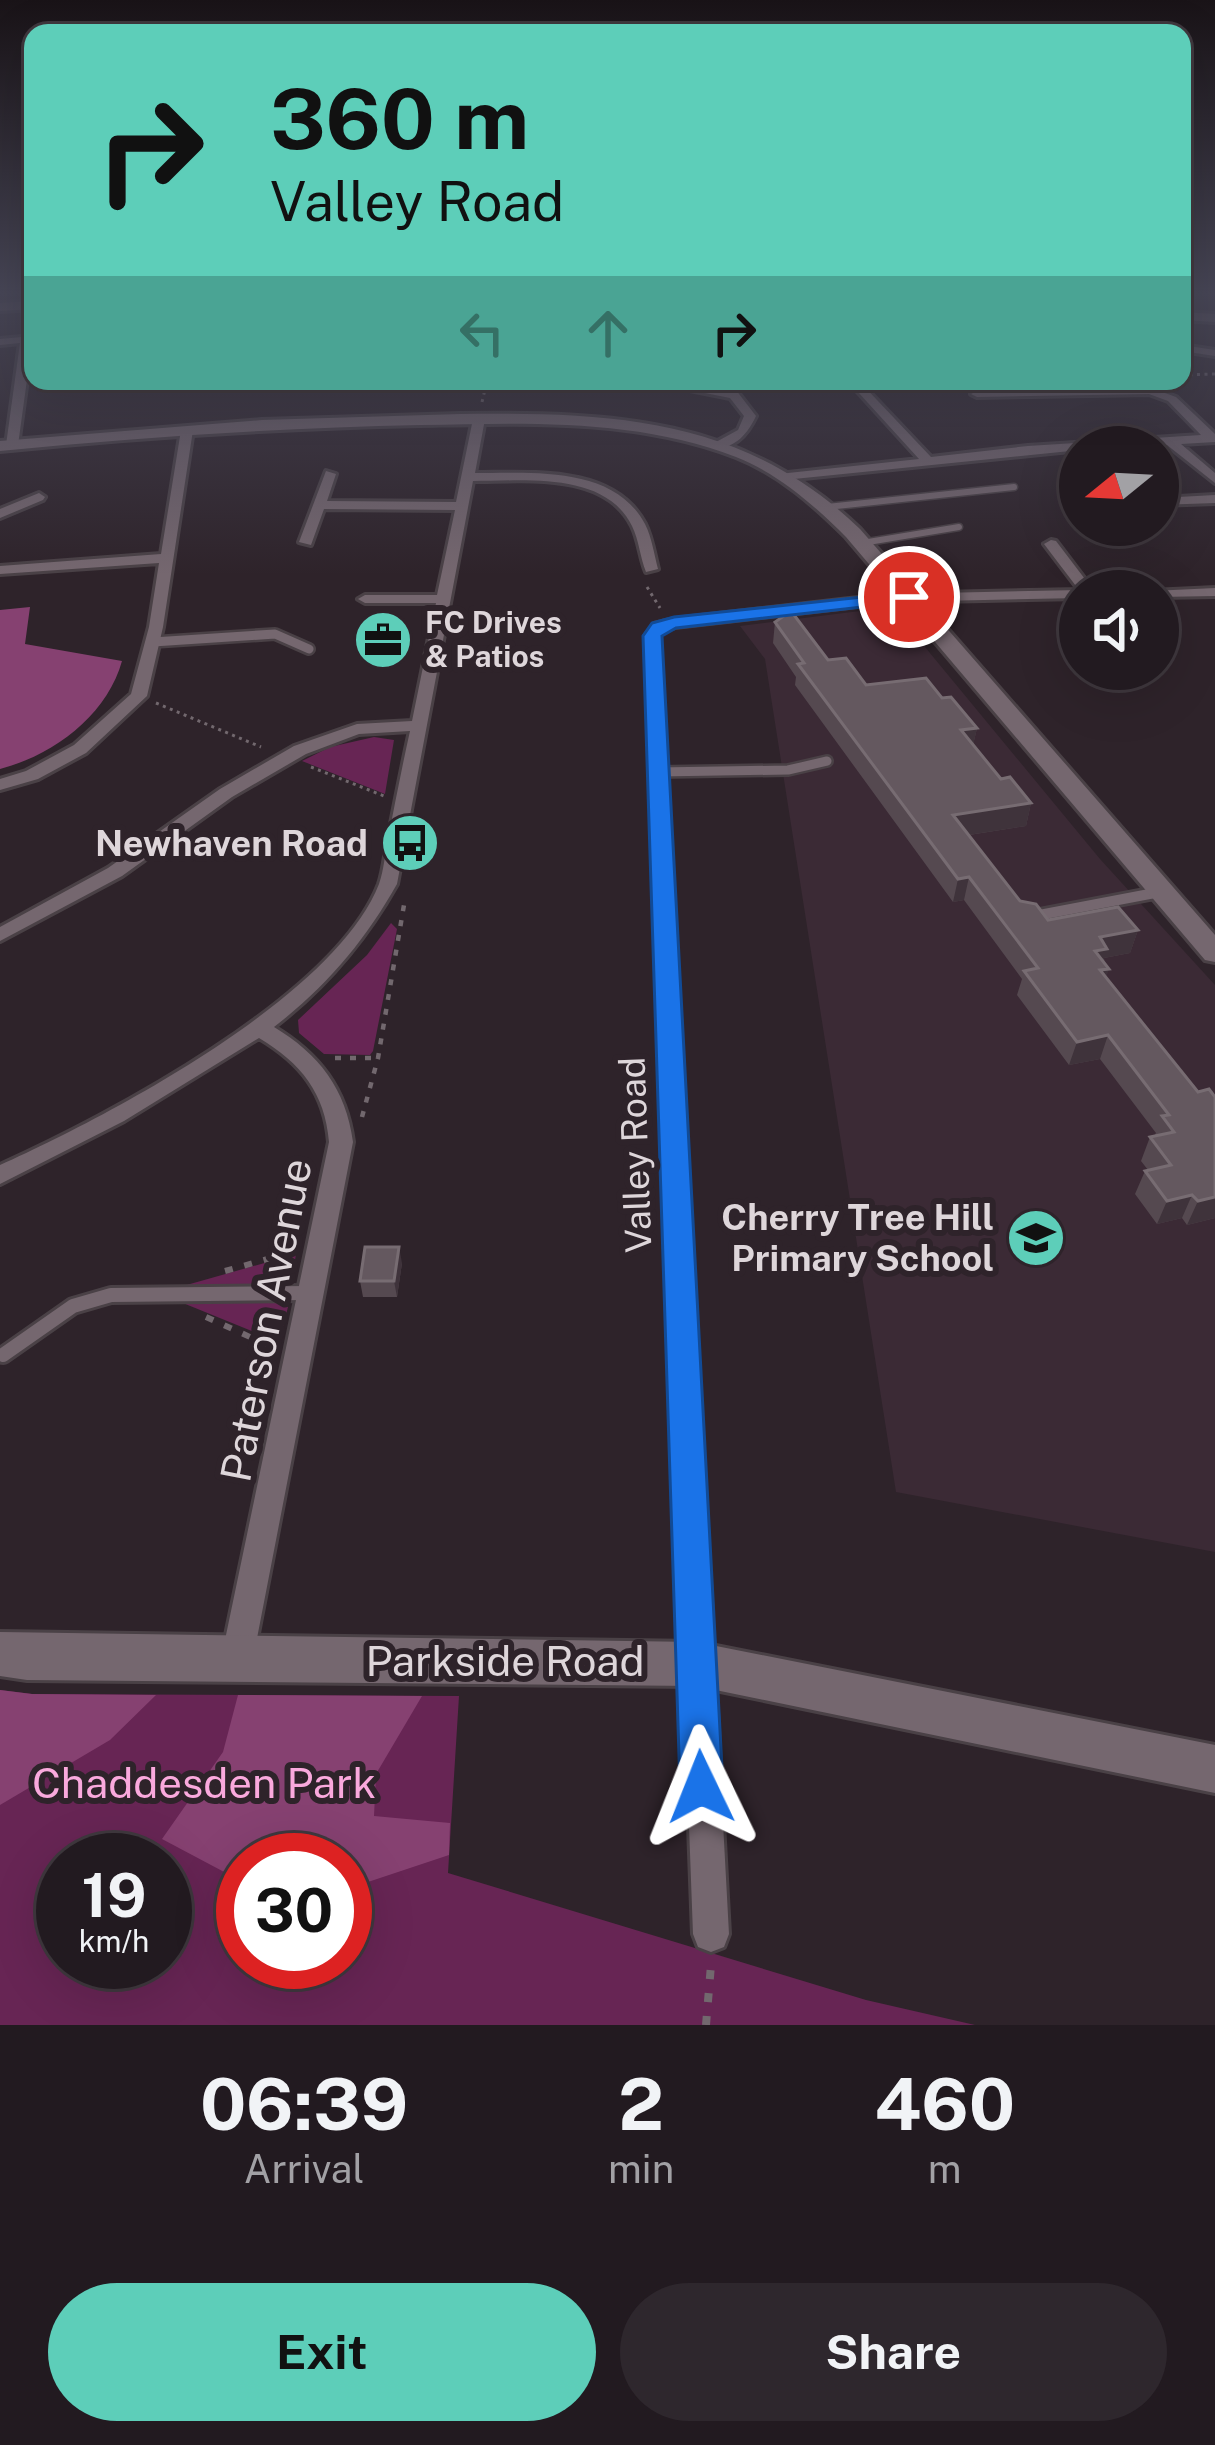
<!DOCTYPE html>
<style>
:root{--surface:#221a20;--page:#2e272d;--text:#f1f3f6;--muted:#a2a1a5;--line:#3f383e;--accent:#5dceb9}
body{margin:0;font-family:"Public Sans",sans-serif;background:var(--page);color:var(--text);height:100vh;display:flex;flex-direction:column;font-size:45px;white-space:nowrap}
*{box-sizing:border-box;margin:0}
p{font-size:39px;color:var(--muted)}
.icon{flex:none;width:66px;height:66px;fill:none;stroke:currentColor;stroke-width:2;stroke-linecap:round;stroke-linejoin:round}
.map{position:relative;height:2025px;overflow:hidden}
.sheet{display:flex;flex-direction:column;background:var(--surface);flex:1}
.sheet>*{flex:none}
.top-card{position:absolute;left:24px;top:24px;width:1167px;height:366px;border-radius:24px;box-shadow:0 12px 48px #0002,0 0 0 3px var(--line);background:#5dceb9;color:#111;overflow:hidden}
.needle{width:78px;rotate:252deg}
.tools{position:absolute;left:1059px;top:426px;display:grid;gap:24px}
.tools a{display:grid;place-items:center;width:120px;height:120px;border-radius:50%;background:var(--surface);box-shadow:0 12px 48px #0002,0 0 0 3px var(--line);font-size:60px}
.speed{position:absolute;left:36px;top:1833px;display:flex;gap:24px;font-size:60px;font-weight:700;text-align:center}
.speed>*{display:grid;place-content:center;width:156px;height:156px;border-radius:50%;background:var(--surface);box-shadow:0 12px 48px #0002,0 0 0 3px var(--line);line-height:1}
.speed small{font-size:30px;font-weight:400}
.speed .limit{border:18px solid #d22;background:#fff;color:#111}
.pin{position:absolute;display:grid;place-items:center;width:102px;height:102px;color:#fff;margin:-51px;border:6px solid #fff;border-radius:50%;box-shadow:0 3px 12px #0007}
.me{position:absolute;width:132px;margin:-66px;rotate:358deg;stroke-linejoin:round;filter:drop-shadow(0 0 9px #0008)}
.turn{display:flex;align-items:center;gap:42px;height:252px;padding:0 48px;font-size:54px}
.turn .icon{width:156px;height:156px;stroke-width:2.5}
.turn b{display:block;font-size:84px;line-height:102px}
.lanes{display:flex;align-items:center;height:114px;padding:0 48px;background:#0003;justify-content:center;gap:60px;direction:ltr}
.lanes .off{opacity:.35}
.eta{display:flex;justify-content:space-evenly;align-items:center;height:204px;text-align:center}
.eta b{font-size:72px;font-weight:700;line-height:84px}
.primary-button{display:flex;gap:24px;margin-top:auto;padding:24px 48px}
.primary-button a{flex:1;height:138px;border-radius:72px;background:var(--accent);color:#111;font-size:48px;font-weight:700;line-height:138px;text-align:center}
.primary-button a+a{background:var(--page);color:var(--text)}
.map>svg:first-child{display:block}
.built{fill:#3b2a35}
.green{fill:#672554;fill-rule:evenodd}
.forest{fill:#864171}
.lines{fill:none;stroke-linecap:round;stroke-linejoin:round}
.lane-far3-casing{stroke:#4a4146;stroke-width:9}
.lane-far2-casing{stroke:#4a4146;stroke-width:14}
.lane-far1-casing{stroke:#4a4146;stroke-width:16}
.lane-casing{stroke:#4a4146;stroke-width:20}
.street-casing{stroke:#4a4146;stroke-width:6}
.secondary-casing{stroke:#4a4146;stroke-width:6}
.path-far3{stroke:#72686e;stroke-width:3;stroke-dasharray:3 4.5;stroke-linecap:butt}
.path-far2{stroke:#72686e;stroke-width:4.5;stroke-dasharray:6 9;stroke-linecap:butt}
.path-far1{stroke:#72686e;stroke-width:6;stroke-dasharray:8 12;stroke-linecap:butt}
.path{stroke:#72686e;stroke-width:8;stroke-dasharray:9 14;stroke-linecap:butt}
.lane-far3{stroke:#75676f;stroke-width:6}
.lane-far2{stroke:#75676f;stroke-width:9}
.lane-far1{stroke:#75676f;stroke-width:10}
.lane{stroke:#75676f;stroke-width:14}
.street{fill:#75676f;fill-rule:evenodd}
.secondary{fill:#75676f;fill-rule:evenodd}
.wall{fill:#554950}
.shaded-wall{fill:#3f333b}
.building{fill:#64585f;stroke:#776c72;stroke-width:3}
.route{fill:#1a73e8;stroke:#114b97;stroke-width:3}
.labels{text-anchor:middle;stroke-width:12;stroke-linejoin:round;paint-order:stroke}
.far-poi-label{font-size:30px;font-weight:bold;fill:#ded6da;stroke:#2e232a;text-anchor:start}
.poi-label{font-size:36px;font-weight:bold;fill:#ded6da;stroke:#2e232a;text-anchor:end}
.street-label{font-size:36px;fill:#ded6da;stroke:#2e232a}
.near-street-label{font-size:42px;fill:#ded6da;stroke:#2e232a}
.near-park-label{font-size:42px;fill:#faa9dd;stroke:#2e232a}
</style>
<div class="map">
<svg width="1215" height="2025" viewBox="0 0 1215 2025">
<rect width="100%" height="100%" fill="#2e232a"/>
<path class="built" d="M892 607 1100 859 1215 985V1552L896 1492 765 659 740 626Z"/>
<path class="green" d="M374 737 394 740 385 794 302 761 330 747Z
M391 923 397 929 373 1051 370 1055 324 1054 299 1033 298 1020 367 955Z
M296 1254 291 1285 286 1287 176 1288Z
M178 1301 282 1303 288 1307 279 1342Z
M0 1690 32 1694 459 1696 448 1873 866 2000 975 2025H0ZM63 1860H165V1962H63ZM243 1860H345V1962H243Z"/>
<path class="forest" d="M30 607 25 644 122 661C107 715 54 755 0 769V610Z
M0 1690 32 1694 156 1695 110 1740 0 1805Z
M238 1695 422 1696 376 1774 374 1816 450 1823 449 1855 368 1882H345V1860H243V1882L162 1839 223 1752Z"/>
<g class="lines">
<g class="lane-far3-casing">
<path id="lane-far3" d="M827 507 1014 487
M862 543 959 527"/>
</g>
<g class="lane-far2-casing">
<path id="lane-far2" d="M153 642 275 634 309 649
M658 772 788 770 827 761"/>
</g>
<g class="lane-far1-casing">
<path id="lane-far1" d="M1034 916 1160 892"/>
</g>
<g class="lane-casing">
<path id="lane" d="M3 1355 73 1306 111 1295 308 1293"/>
</g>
<g class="street-casing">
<path id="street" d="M33 336 18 445 12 449 6 445 20 343 0 345V339Z
M1182 345 1215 350V356L1182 351Z
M682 381 725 390 718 381H729L756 416C748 433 736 448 716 448V442L738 430 744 416 730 398 690 390Z
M848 381H859L931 457 1028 446 1201 435 1168 401 1149 394 977 397 971 394 977 391 1154 389 1176 397 1215 434V442L1181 444 1215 473V483L1167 445 1080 447V450L784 480V474L788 473 919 459Z
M479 416 485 419 475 473C531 473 614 465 645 524 652 538 654 554 658 569L646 572C640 557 639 540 632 526 605 471 524 481 473 481L397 884C365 941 326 987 274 1027 319 1054 346 1089 353 1142L253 1659 248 1670 237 1675 226 1670 221 1659 329 1142C325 1093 301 1063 259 1038L124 1121 0 1184V1165C107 1117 335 997 379 884 384 870 385 853 388 839 395 803 402 767 410 731L359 734 306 754 232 797 122 876 0 941V927L108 868 220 789 294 746 357 724 412 721 436 603H365L358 599 365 595H437L455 510 324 509 311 545 299 542 326 471 336 474 327 501 456 502 473 419Z
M187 427 193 430 163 627 147 696 86 753 38 779 0 790V779L26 771 74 745 131 694 149 627 159 563 0 574V566L161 554 181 430Z
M39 493 45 497 43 500 0 518V509Z
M1215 495V503L1158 505 1160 498Z
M1051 540 1056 541 1094 591H1080V598L893 602 675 627 664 630 659 636 729 1934 724 1947 711 1952 698 1947 693 1934 645 636 654 624 674 619 893 594 1079 590 1044 544Z
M1215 588V596L1158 597V591H1152Z"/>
</g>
<g class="secondary-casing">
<path id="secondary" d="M33 301V309L0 311V303Z
M1182 312 1215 314V322L1182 320Z
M460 414C612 412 744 417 860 529L1215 935V962L1205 960 846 537C814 505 779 474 736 457 636 418 525 423 420 425 279 428 140 437 0 451V441L262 420Z
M0 1632 696 1642 1215 1745V1793L696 1686 27 1680 0 1676Z"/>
</g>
<path class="path-far3" d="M1182 375 1215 374
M147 381 146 389 206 385 207 381
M468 385H497
M482 402 487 381
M647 587 660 608
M156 703 261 747
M311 767 384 796"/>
<path class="path-far2" d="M335 1058H378
M362 1117 378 1058 405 899"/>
<path class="path-far1" d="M225 1271 289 1253
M206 1317 272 1347"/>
<path class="path" d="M706 2025 711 1965"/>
<use href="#lane-far3" class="lane-far3"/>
<use href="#lane-far2" class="lane-far2"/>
<use href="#lane-far1" class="lane-far1"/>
<use href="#lane" class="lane"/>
<use href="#street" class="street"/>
<use href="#secondary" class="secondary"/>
</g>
<path class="wall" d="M775 622 866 685 942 698 977 728 973 745 1001 779 1031 803 1026 826 969 835 1020 901 1048 920 1138 930 1130 953 1104 958 1106 978 1198 1092 1215 1097V1218L1187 1225 1182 1218 1157 1224 1135 1194 1145 1171 1148 1170 1141 1161 1150 1137 1154 1136 1156 1133 1100 1059 1069 1065 1017 995 1022 979 964 900 953 902 795 685 796 677 773 643Z
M402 1263 397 1297H363L360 1281Z"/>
<path class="shaded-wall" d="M977 728 972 750 961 730Z
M1031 803 1026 826 949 838 953 815Z
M969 877 964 900 953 902 958 879Z
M1138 930 1130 953 1104 958 1101 970 1109 969 1101 992 1088 975 1100 937Z
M1108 1035 1100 1059 1069 1065 1077 1042Z
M1192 1195 1182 1218 1157 1224 1167 1201Z
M1215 1197V1218L1187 1225 1198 1201Z
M399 1247 402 1263 397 1297 394 1281Z"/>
<path class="building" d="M791 611 828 660 846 658 866 685 926 678 942 698 951 697 977 728 961 730 1001 779 1010 777 1031 803 953 815 1020 901 1036 904 1048 920 1118 907 1138 930 1100 937 1107 949 1095 951 1109 969 1100 970 1198 1092 1209 1089 1215 1097V1197L1198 1201 1192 1195 1167 1201 1145 1171 1171 1165 1150 1137 1174 1132 1162 1116 1169 1115 1108 1035 1077 1042 1024 971 1038 968 969 877 958 879 798 664 804 663 775 622Z
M365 1247H399L394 1281H360Z"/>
<linearGradient id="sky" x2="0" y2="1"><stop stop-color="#191317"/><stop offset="0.51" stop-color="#464555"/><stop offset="1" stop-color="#464555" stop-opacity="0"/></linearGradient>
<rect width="1215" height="575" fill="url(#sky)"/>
<path class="route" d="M909 592 916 593V601L676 628 662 636 723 1787 717 1802 701 1809 686 1802 680 1787 643 636 652 623 674 617Z"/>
<defs>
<g id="office-disc" transform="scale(3)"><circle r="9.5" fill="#5dceb9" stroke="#2e232a"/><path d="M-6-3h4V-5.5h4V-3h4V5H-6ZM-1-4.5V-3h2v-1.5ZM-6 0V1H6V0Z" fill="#111"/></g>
<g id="bus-disc" transform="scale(3)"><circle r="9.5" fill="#5dceb9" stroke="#2e232a"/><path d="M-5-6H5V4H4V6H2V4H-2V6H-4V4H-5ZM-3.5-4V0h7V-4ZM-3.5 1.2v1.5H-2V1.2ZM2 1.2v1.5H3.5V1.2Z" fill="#111"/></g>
<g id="school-disc" transform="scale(3)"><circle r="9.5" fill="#5dceb9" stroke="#2e232a"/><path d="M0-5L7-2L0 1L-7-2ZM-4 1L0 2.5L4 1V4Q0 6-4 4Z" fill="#111"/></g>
</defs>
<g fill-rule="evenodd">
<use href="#office-disc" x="383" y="640"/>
<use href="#bus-disc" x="410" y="843"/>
<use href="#school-disc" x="1036" y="1238"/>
</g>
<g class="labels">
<g class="far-poi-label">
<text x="425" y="633">FC Drives<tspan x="425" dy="34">&amp; Patios</tspan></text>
</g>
<g class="poi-label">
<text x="368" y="856">Newhaven Road</text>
<text x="994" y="1230">Cherry Tree Hill<tspan x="994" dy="41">Primary School</tspan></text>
</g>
<g class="street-label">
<text transform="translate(635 1155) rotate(-92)" y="13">Valley Road</text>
</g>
<g class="near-street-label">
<text transform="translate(266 1320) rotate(-79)" y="15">Paterson Avenue</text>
<text x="505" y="1676">Parkside Road</text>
</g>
<g class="near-park-label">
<text x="204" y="1798">Chaddesden Park</text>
</g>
</g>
</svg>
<div class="tools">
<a><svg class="needle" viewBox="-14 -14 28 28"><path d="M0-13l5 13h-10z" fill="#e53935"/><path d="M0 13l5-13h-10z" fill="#a2a1a5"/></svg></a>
<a><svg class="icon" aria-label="sound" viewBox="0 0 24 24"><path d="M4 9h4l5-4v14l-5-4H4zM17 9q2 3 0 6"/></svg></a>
</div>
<div class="speed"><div>19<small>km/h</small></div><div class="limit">30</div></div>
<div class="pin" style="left:909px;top:597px;background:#d93025"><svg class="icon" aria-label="arrive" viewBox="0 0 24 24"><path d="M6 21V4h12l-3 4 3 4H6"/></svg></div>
<svg class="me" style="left:701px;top:1787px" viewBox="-20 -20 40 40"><path d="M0-17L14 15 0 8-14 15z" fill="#1a73e8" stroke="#fff" stroke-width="4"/></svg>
<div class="top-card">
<div class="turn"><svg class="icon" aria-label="right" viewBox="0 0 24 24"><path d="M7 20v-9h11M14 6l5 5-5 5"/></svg><div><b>360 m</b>Valley Road</div></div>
<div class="lanes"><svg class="icon off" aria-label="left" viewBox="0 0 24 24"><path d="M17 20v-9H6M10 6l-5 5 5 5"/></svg><svg class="icon off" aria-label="ahead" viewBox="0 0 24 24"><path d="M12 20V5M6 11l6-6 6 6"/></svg><svg class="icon" aria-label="right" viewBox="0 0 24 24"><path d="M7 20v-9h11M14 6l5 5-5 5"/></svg></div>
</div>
</div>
<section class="sheet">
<div class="eta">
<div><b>06:39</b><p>Arrival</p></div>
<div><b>2</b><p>min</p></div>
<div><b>460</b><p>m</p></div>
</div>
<div class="primary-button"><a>Exit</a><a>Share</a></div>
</section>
